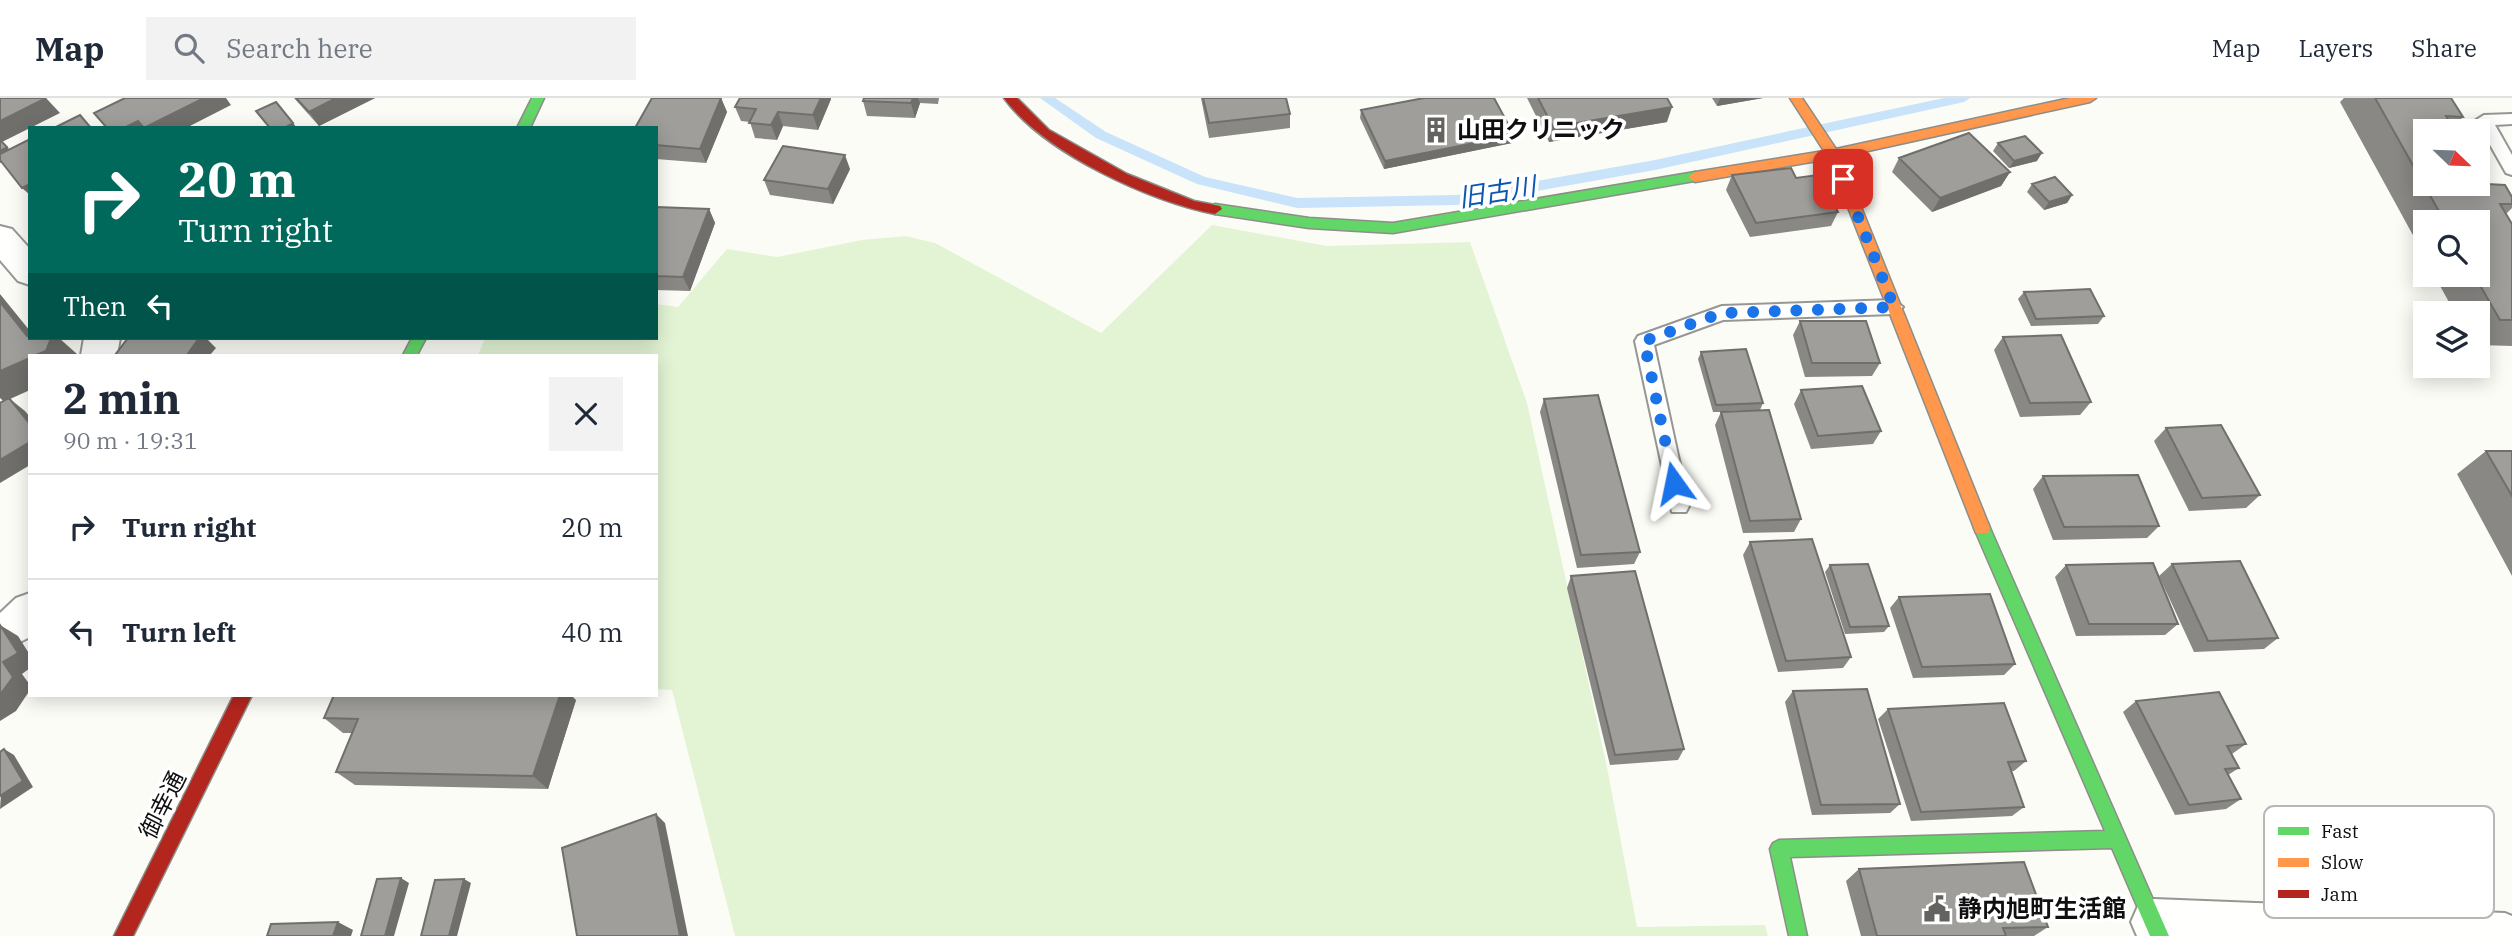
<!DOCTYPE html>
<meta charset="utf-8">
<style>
:root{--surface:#fff;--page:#f2f2f3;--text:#1f2937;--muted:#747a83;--line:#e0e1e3}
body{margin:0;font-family:"IBM Plex Serif","Noto Sans JP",serif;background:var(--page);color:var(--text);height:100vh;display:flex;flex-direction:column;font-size:26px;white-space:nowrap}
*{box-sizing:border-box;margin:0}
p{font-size:23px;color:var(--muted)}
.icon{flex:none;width:38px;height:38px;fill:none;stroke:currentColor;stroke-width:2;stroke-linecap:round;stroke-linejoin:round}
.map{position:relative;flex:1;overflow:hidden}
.side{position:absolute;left:28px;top:256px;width:630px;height:343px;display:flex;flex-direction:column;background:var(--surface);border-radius:0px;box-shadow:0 4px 18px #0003}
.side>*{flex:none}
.top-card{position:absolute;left:28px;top:28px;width:630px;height:214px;border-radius:0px;box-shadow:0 4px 18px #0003;background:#00695c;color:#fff;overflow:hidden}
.needle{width:46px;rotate:113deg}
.buttons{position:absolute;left:2413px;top:21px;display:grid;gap:14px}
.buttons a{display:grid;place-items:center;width:77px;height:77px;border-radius:0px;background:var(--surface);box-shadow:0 4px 18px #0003;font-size:35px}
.pin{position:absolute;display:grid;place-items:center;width:60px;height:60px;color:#fff;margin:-30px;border-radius:14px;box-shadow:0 4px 10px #0006}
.me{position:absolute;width:77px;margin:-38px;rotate:348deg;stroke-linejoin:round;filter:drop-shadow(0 0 5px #0008)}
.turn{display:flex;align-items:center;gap:24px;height:147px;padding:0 35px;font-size:32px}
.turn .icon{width:91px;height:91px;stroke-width:2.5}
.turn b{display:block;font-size:49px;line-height:60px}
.then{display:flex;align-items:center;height:66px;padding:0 35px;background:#0003;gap:14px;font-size:26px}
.round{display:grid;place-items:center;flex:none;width:74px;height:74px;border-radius:0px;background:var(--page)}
.summary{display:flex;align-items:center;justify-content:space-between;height:119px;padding:0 35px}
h1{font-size:42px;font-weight:800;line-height:52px}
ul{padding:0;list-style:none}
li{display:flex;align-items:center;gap:21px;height:105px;padding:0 35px;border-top:2px solid var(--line)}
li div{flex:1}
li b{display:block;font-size:26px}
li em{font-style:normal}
header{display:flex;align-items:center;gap:42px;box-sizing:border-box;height:98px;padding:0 35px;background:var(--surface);border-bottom:2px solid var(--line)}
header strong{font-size:33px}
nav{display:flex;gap:38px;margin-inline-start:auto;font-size:24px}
.search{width:490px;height:63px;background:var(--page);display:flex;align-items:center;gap:18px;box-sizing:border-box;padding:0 24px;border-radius:0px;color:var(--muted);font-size:26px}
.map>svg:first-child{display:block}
.green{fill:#e3f4d4}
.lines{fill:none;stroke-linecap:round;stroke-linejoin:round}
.stream{fill:#c8e3fa;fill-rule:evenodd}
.lane-casing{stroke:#969694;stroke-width:4}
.street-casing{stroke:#969694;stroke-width:4}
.fast-casing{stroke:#8d8d8a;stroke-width:3}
.slow-casing{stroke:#8d8d8a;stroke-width:3}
.jam-casing{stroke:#8d8d8a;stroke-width:3}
.lane{fill:#fffffe;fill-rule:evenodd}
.street{fill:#fffffe;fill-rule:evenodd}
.fast{fill:#63d668;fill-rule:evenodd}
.slow{fill:#ff974d;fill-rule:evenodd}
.jam{fill:#b3261e;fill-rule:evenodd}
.wall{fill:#8a8885}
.shaded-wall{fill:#706f6c}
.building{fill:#a09e9b;stroke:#706f6c;stroke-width:2}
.route{stroke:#1a73e8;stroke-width:12;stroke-dasharray:0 21.6}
.labels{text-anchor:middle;stroke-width:7;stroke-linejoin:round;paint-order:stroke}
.poi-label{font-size:24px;font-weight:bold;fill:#101010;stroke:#fff;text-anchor:start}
.street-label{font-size:24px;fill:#101010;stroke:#fff}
.water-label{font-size:26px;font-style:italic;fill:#0c57af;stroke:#fff}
.key{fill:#fff;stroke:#b7b7b7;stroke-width:2}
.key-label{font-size:19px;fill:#101010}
</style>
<header>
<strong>Map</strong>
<div class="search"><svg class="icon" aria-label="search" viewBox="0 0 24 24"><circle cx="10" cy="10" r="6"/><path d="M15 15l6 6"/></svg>Search here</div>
<nav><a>Map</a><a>Layers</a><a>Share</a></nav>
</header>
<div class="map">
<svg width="2512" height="838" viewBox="0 0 2512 838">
<rect width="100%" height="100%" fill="#fcfcf6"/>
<path class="green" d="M1212 127 1327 148 1470 144 1527 305 1607 669 1637 829 1765 827 1768 838H735L672 592 656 591V257H478L485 240H656V206L678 209 727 151 777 159 862 142 906 138 935 145 1101 235Z"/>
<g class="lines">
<path class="stream" d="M1040 0H1055L1106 34 1205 79 1297 100 1457 97 1655 62 1944 0H1970L1964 4 1655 72 1457 107 1297 110 1197 86 1096 40Z"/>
<g class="lane-casing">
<path id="lane" d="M2512 16V26L2495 27 2512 57V77L2506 75 2476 22 2484 17Z
M1894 202 1903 209 1894 216 1723 222 1654 247 1689 408 1686 414H1672L1635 243 1638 238 1722 208Z"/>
</g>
<g class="street-casing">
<path id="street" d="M0 128 12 131 30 151V187L18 183 0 162Z
M84 240H120L117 257H81Z
M30 495V539L0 554V515L16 500Z
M2154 801 2505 815 2512 818V838H2137L2131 824 2138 808Z"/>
</g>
<g class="fast-casing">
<path id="fast" d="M532 0H544L530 30H517Z
M1695 74 1702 79 1700 82 1393 135 1309 130 1215 116 1208 111 1215 106 1309 120 1393 125Z
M412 240H426L417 257H403Z
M1982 423 1988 425 1990 430 2169 838H2150L2112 750 1790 759 1807 838H1789L1770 751 1773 745 1779 742 2105 733 1974 430 1976 425Z"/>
</g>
<g class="slow-casing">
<path id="slow" d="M1790 0H1802L1836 51 2070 0H2096L2090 4 1841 59 1990 430 1988 435H1976L1974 430 1829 61 1695 84 1688 79 1695 74 1824 53Z"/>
</g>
<g class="jam-casing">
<path id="jam" d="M1004 0H1017L1049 32 1127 76 1194 103 1220 108 1222 111 1215 116C1150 104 1043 54 1004 0Z
M234 597H252L133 838H114Z"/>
</g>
<use href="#lane" class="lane"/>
<use href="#street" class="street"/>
<use href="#fast" class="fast"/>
<use href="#slow" class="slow"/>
<use href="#jam" class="jam"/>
</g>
<path class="wall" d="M294 0H375L319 28Z
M648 0H721L727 14 706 65 656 61V30L651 0Z
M740 0H831V1L818 32 783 28 777 42 755 40 750 24 741 23 735 9Z
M864 0H939L938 6 920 5 915 20 867 18 863 3Z
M1201 0H1286L1290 16V30L1209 40Z
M1527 0H1667V24L1549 44Z
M1712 0H1763L1717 8Z
M2344 0H2451L2463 19 2453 30 2487 86 2512 99V110L2506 116 2512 126V248L2478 247V215H2455L2434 177H2478V124H2426V161L2340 4Z
M1361 12 1514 37 1512 45 1384 71 1360 20Z
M1998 45 2037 63 2009 70 1993 53Z
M1899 60 2010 74 2001 88 1932 114 1892 74Z
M850 71 833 106 770 97 764 82Z
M1732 77 1796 80 1838 114 1831 128 1750 139 1726 92Z
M2032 86 2072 97 2067 105 2044 112 2027 94Z
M656 109 709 111 715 125 690 193 656 192Z
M2024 194 2104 218 2098 226 2031 228 2018 201Z
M1800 223 1880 265 1872 278 1805 279 1793 237Z
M2003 239 2091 304 2080 317 2020 319 1994 252Z
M1701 254 1763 305 1760 312 1725 313 1801 421 1794 434 1743 435 1715 327 1721 314H1713L1698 261Z
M1801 292 1881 333 1873 346 1811 351 1794 306Z
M1544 301 1640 454 1634 466 1577 470 1540 314Z
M2166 330 2260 397 2246 410 2189 413 2154 343Z
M2486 353H2512V478L2457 376Z
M2043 378 2159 428 2147 440 2053 442 2033 391Z
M1750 444 1851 559 1843 570 1778 574 1743 457Z
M2172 466 2278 540 2264 551 2194 554 2159 478Z
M1830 467 1889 528 1884 534 1845 536 1825 474Z
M2066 467 2178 526 2165 537 2076 538 2055 479Z
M1571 478 1684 651 1678 662 1610 667 1567 490Z
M1899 499 2015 566 2004 577 1913 580 1890 510Z
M1793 593 1900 706 1890 715 1812 717 1785 604Z
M576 602 548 691 355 687 336 674 352 635H343L324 620Z
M2136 603 2246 646 2232 656 2239 670 2228 677 2241 701 2226 711 2175 717 2123 614Z
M1888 611 2026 663 2014 673H2011L2024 709 2012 718 1911 723 1878 621Z
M1859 771 2048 829 2034 838H1861L1846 783Z"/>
<path class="shaded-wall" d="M46 0 60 15 0 45V23Z
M204 0H226L231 7 186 30H144Z
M336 0H375L319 28 309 14Z
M721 0 727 14 706 65 700 51Z
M821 0H831V1L818 32 813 17Z
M913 0H918L920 5 915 20 911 5Z
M1720 0H1763L1717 8Z
M1672 9 1667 24 1549 44 1553 29Z
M778 14 783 28 777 42 771 27Z
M138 23 144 30H124Z
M293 25 297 30H284Z
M1514 37 1512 45 1384 71 1385 63Z
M7 49 15 57 0 65V53Z
M2042 55 2037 63 2009 70 2014 63Z
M845 57 850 71 833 106 828 91Z
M2010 74 2001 88 1932 114 1940 100Z
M30 86V97L22 90Z
M2072 97 2067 105 2044 112 2049 104Z
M709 111 715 125 690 193 683 179Z
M0 196 30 233V240H59L77 256 76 257H36L27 238 0 204Z
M199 240H206L216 250 210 257H187Z
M30 260V292L10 301 25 313 30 319V326L0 300V265Z
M30 344V367L0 385V362Z
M0 527 18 538 30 557V570L22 576 30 587V592L16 613 0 623V597L3 564Z
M560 597H571L576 602 548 691 533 678Z
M4 651 14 657 33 689 0 711Z
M656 716 665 725 688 838H680Z
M401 780 409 785 394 838H385Z
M464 781 471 785 457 838H449Z
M338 824 353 832 351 838H333Z"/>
<path class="building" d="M0 0H46L0 23Z
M125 0H204L144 30 138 23 124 30H107L94 15Z
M296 0H336L309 14Z
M652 0H721L700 51 656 47V30H635Z
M740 0H821L813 17 778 14 771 27 749 25 756 11 735 9Z
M864 0H913L911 5 863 3Z
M1203 0H1286L1290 16 1209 25Z
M1424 0H1494L1514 37 1385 63 1361 12Z
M1538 0H1667L1672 9 1553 29Z
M2375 0H2451L2463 19 2446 18 2455 33H2426V86H2478V72L2487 86 2505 87 2512 99V106H2500L2512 126V222H2500L2474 177H2478V124H2445Z
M276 4 293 25 284 30H270L256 13Z
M80 17 91 30H54Z
M1969 35 2010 74 1940 100 1899 60Z
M2025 38 2042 55 2014 63 1998 45Z
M30 41V86L22 90 0 62V56Z
M0 42 7 49 0 53Z
M783 48 845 57 828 91 764 82Z
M1791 70 1796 80 1818 77 1838 114 1756 125 1732 77Z
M2055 79 2072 97 2049 104 2032 86Z
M656 109 709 111 683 179 656 178Z
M2090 191 2104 218 2036 221 2024 194Z
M0 204 27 238H30V240H51L46 253 36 257H30V260L0 273Z
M1800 223H1866L1880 265H1812Z
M2061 237 2091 304 2030 305 2003 239Z
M128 240H199L187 257H115Z
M1746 251 1763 305 1716 307 1701 254Z
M1862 288 1881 333 1818 338 1801 292Z
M1598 297 1640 454 1581 457 1544 301Z
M9 300 30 326V344L0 362V305Z
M1769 312 1801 421 1750 423 1721 314Z
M2221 327 2260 397 2202 400 2166 330Z
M2486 353H2512V398Z
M2138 377 2159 428 2064 429 2043 378Z
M1812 441 1851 559 1786 563 1750 444Z
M2240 463 2278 540 2208 543 2172 466Z
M2153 465 2178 526H2089L2066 467Z
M1868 466 1889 528 1850 529 1830 467Z
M1635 473 1684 651 1615 657 1571 478Z
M1990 496 2015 566 1922 569 1899 499Z
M0 527 18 555 3 564 13 579 0 597Z
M1867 591 1900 706 1821 707 1793 593Z
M2219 594 2246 646 2227 648 2239 670 2225 671 2241 701 2189 707 2136 603Z
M334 597H560L533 678 336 674 358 621 324 620Z
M2004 605 2026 663 2008 664 2024 709 1921 714 1888 611Z
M4 651 23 683 0 698V654Z
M656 716 680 838H577L562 750Z
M2024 764 2048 829 2003 830 2006 838H1877L1859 771Z
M401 780 385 838H361L377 781Z
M464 781 449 838H421L435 782Z
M338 824 333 838H267L271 826Z"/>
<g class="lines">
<path class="route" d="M1674 385 1644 243 1722 215 1894 209 1843 81"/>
</g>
<defs>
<g id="building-bare" transform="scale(2.1)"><path d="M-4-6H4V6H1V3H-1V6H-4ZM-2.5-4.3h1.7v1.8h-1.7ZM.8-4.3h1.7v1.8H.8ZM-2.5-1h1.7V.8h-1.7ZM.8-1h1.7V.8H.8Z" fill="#636360" stroke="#fff" stroke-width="2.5" paint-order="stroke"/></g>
<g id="civic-bare" transform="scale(2.1)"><path d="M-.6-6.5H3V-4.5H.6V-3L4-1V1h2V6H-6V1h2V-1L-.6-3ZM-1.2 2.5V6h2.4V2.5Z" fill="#636360" stroke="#fff" stroke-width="2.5" paint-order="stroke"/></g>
</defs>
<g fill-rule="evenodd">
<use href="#building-bare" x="1436" y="32"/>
<use href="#civic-bare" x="1937" y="811"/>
</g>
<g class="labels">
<g class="poi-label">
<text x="1457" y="40">山田クリニック</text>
<text x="1958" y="819">静内旭町生活館</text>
</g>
<g class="street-label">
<text transform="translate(163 707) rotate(-63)" y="8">御幸通</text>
</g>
<g class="water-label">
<text transform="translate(1497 94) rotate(-9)" y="9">旧古川</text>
</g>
</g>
<rect x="2264" y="708" width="230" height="112" rx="10" class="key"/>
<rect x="2278" y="729" width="31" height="8" fill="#63d668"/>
<rect x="2278" y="760" width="31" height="9" fill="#ff974d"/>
<rect x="2278" y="792" width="31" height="8" fill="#b3261e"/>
<g class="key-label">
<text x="2321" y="740">Fast</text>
<text x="2321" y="771">Slow</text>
<text x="2321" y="803">Jam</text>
</g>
</svg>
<div class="buttons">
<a><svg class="needle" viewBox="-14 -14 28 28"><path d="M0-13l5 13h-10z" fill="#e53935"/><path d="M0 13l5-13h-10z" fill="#747a83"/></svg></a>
<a><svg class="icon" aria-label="search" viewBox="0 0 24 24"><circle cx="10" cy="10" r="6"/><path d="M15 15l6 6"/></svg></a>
<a><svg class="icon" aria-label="layers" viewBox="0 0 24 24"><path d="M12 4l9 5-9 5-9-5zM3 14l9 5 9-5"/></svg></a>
</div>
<div class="pin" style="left:1843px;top:81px;background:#d93025"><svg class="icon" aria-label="arrive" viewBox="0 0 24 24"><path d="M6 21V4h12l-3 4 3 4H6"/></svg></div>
<svg class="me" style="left:1674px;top:385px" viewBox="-20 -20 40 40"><path d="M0-17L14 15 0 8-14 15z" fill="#1a73e8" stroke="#fff" stroke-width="4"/></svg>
<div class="top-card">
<div class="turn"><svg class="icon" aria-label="right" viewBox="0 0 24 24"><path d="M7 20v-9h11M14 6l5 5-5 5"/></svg><div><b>20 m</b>Turn right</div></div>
<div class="then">Then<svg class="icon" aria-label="left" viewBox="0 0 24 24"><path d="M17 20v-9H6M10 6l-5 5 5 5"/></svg></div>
</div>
<section class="side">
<div class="summary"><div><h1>2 min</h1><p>90 m · 19:31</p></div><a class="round"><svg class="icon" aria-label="close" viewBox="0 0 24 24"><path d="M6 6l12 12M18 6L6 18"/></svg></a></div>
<ul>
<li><svg class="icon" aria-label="right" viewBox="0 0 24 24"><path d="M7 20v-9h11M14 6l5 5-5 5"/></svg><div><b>Turn right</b></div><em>20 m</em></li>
<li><svg class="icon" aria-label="left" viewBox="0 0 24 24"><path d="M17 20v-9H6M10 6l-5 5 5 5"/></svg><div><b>Turn left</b></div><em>40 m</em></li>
</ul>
</section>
</div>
